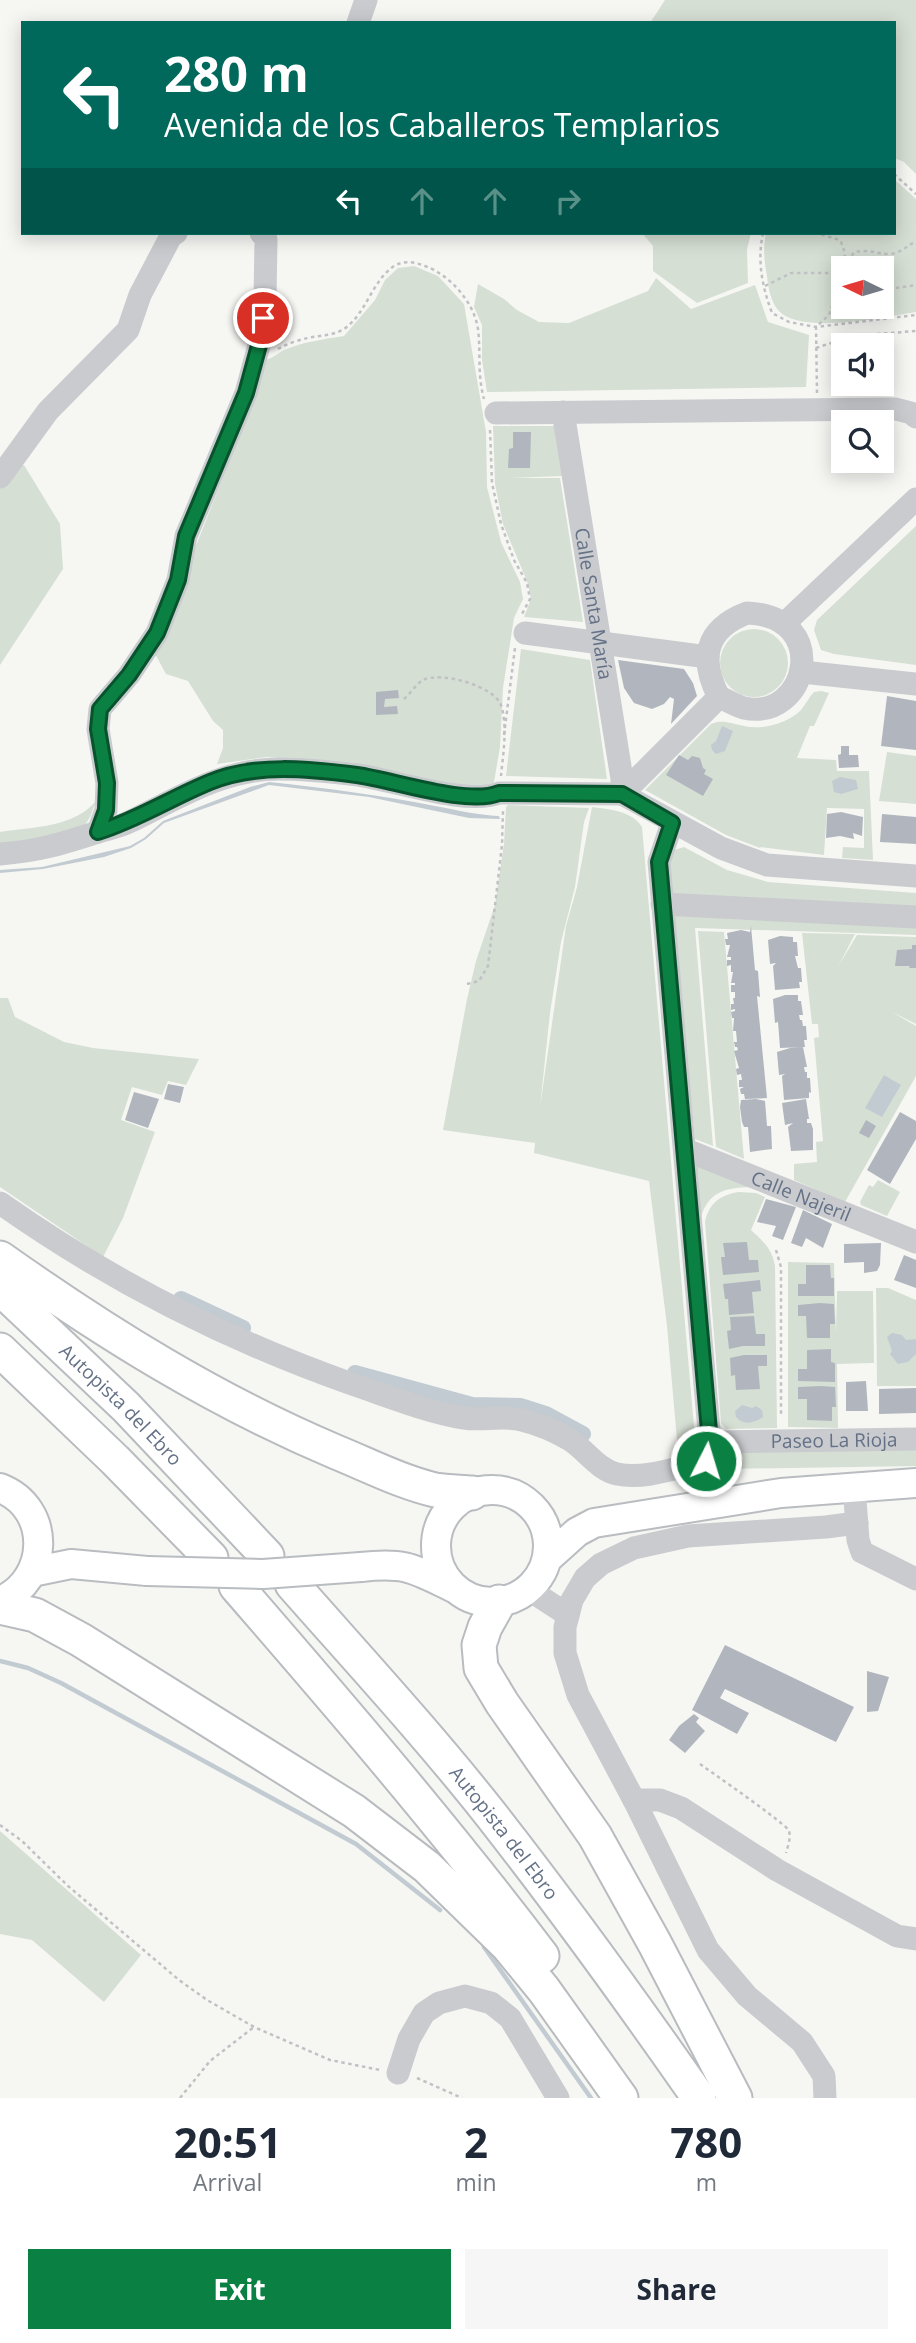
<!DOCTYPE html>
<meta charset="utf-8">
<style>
:root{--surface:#fff;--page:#f6f6f7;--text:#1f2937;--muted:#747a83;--accent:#0b8043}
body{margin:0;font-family:"Open Sans",sans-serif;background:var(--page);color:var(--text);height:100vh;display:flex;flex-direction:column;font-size:26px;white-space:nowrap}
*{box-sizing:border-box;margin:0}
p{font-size:23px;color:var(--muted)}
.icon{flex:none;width:38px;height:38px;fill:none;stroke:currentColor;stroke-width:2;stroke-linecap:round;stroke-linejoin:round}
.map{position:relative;height:2098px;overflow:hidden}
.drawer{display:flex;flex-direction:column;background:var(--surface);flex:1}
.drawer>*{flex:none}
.top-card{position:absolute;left:21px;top:21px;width:875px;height:214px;border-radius:0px;box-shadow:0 4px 18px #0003;background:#00695c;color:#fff;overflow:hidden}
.needle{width:46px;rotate:275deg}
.buttons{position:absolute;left:831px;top:256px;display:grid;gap:14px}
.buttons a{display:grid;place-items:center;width:63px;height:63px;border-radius:0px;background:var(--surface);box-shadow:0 4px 18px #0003;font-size:35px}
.pin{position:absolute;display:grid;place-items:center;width:60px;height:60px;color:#fff;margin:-30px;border:4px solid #fff;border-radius:50%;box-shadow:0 2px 7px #0007}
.me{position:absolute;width:77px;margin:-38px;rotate:5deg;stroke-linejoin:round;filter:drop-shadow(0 0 5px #0008)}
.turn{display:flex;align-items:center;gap:24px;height:147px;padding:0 28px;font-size:32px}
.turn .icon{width:91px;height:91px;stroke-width:2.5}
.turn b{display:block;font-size:49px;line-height:60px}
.lanes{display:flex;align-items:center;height:66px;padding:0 28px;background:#0003;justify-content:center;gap:35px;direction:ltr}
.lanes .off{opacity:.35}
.eta{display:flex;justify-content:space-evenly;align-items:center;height:119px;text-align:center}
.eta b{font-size:42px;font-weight:700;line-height:49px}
.button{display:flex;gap:14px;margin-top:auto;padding:14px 28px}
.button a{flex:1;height:80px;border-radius:0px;background:var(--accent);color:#fff;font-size:28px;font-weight:700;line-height:80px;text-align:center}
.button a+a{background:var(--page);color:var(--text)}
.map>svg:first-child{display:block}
.green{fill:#d6dfd4;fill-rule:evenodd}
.water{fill:#c2cbd1}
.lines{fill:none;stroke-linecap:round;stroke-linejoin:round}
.stream{stroke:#c2cbd1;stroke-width:4.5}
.canal{stroke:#c2cbd1;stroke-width:16}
.building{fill:#b1b6be}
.major-casing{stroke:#b9bcc0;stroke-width:32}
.highway-casing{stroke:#b8bbbf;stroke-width:37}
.path{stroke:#c0c1c4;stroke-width:2.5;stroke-dasharray:3.5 3.5;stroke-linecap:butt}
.minor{stroke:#c9cbcf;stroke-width:23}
.major{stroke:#fff;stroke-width:28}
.highway{stroke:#fff;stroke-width:33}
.major-bridge-casing{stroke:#b9bcc0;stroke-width:32;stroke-linecap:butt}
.major-bridge{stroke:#fff;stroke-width:28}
.route-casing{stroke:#07532c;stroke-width:18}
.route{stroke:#0b8043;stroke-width:12}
.labels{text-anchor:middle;stroke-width:7;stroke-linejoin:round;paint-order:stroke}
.street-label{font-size:19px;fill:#647186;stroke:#fff}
</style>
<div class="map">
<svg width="916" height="2098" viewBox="0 0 916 2098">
<rect width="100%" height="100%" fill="#f6f7f3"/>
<path class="green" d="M665 0H916V174L904 162 894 158V23H650Z
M894 179 916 199V312C885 317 801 335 779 311 771 303 768 287 767 276 764 260 763 248 766 233H894ZM844 268H882V306H844Z
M642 233H751L747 249 748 283 697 303 653 271V246Z
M414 266 438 276 464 304 486 432 487 487 501 542 520 582 523 599 514 618 503 688 500 747 494 782 484 790 294 759 267 757 217 764 223 748V730L213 721 188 681 166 674 154 652 231 457 264 360C274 358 276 354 284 350 303 342 324 339 344 336L375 300 385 280 398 268Z
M656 278 691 309 755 285 768 322 809 335 806 387 487 392 482 360V325L474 307 478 284 504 299 517 310 539 322 569 323 648 291Z
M493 426H554L562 476 510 478H560L583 622 524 617 531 599 527 581 503 524 495 484Z
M0 464 24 465 60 524 63 569 0 665Z
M916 526V665L834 654 821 650 814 630 817 620Z
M720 663a34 34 0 1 1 68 0a34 34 0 1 1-68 0Z
M521 649 590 660 607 779 506 776Z
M821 691 829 693 814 726H810L797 758 836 760 837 771H869L873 860 842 858 843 847 864 848V809L827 808 824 855 761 847 760 848 726 835 645 790 711 724C723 719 732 724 744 726 762 730 787 724 801 710 806 704 809 697 814 692Z
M887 752 916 756V804L879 801Z
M96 801 90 817 83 828 0 848V832C32 827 73 828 96 801Z
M508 805 589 808 584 822 575 887 561 942 550 1013 540 1107 566 926 577 887 592 807C608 809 633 811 642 827L696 1450 691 1461 679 1463 667 1326 649 1181 534 1153 535 1143 443 1130 467 999 476 961 495 905 504 844 506 807Z
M684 847 727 870 768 882 916 893V935L695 928 713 1146 695 1139 668 867 671 851Z
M698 931 724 932 744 1159 716 1147Z
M802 933 855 934 839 965 857 935 916 937V1024L892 1012 916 1026V1076L845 1202 794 1180V1164L817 1162 816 1142 823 1141 814 1038 819 1037 818 1024H812Z
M0 998H8L15 1017 64 1042 93 1048 199 1059 186 1085 168 1081 162 1095 132 1087 121 1120 155 1132 123 1218 103 1257 0 1187Z
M695 1164 750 1187C726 1188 709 1191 701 1217Z
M878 1180 900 1192 887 1216 861 1205 860 1202 869 1185 873 1187Z
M739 1192 756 1193 765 1197 751 1230C764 1242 772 1249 775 1266L777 1428 726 1429 721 1423 705 1222C709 1203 720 1195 739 1192Z
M788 1262 834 1263 836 1334 837 1291H873L874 1363 837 1364 838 1428 788 1427Z
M876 1288H888L916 1300V1386H877Z
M916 1449V1466L723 1469 722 1452Z
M0 1831 141 1955 104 2002 32 1940 0 1934Z"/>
<path class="water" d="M722 726 733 731 725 751 716 754 712 750 711 745 716 741Z
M840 777 856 780 858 789 841 794 834 792 832 781Z
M269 782C325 788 380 795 435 806 457 810 477 815 499 816L500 819 469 818 369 797 269 785 164 823 146 839 131 848 104 857 43 869 0 873V870L42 867 130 846 144 838 163 821 250 787Z
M884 1075 901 1085 882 1117 865 1108Z
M892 1333 902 1335 906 1340 916 1339V1354L908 1362 898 1364 890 1354 892 1351 887 1337Z
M742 1405 752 1408 756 1406 762 1410 763 1417C754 1423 743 1426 736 1417L735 1411Z"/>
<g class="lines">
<path class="stream" d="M0 1661 28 1668 61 1683 356 1844 440 1910
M484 1947 591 2098"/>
<path class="canal" d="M181 1299 243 1328
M355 1373 472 1405 521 1406 546 1414 583 1434"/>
</g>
<path class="building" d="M513 432H531L530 468H508L509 449 513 448Z
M618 660 684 669 693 683 697 696 671 724 674 699 670 697 664 704 652 709 634 703 624 688Z
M398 690 399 698 385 699 384 707 397 706 398 714 376 715V692Z
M887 696 916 701V750L881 746Z
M841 746H849V755H858L859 767 839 768 838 755 841 754Z
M679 755 688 760 692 756 700 758 703 768 706 770 704 774 713 779 703 796 666 775Z
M841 812 863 817 862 836 853 833 854 839 840 836 826 838 827 814Z
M882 814 916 817V844L880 842Z
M751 926 755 970 758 971 760 997 757 996 767 1098 745 1099 744 1094H741L740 1089 744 1087H739V1080H742L741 1074 737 1075 736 1069 739 1068 734 1051 738 1050 737 1047H735L734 1042H737L736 1031H733L734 1018H732L731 1012 735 1011V1009L731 1010V1004H734L733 998H735V992H731V985H735V983H731L733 972H731V965L727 966V960H731V957H727L730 945H726L725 939H728L727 933 741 930 750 932Z
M780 936 793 937V942H797L798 956H795L798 968H801L802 982H799L800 988 775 990 773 966 776 963 770 964 768 940Z
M912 945H916V968H909L910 966H895L897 950 912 949Z
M785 995H798V1001H801L803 1015H799L800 1020H802L803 1026H806L807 1040H804L805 1047 780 1048 778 1022 775 1023 773 999Z
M803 1047 807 1067H804L805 1072H807V1078H810L811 1093 809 1092V1098L784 1100 782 1076 785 1074 779 1075 777 1052 790 1048Z
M168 1084 184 1087 180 1103 164 1099Z
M134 1092 159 1099 148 1128 125 1120Z
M756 1099 765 1101 767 1126H771L772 1149 750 1152 748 1127H744L742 1122 740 1107 741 1100Z
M806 1099 809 1119H807V1123H811L813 1129V1150L791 1151 788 1127 793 1123 785 1125 782 1103Z
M900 1112 916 1121V1139L890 1184 867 1170Z
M866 1120 876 1126 869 1138 859 1133Z
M766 1199 796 1207 783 1240 772 1236 776 1226 757 1222Z
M803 1210 832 1224 823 1248 806 1238 802 1247 791 1243Z
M747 1242 749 1260H758L759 1272 723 1275 721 1257H725L723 1243Z
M881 1243 880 1265 877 1271 864 1273V1262L844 1263V1244Z
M904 1255 916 1260V1288L894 1280Z
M806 1265H830L831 1278H834V1296H798V1284H806Z
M760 1280 761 1291 752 1292 754 1313 729 1315 728 1299H725L723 1284Z
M820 1303 834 1304 835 1324H830V1338H807L806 1316H798V1305Z
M754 1316 756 1334H765V1346H743L729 1349 727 1331 731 1330 730 1317Z
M831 1349V1362L835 1363V1382L798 1381V1369H807V1350Z
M744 1355H767V1366H758L760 1389 736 1390 735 1375 731 1376 730 1358Z
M866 1381 868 1411H846V1382Z
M821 1386 835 1387 836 1407H832V1421L807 1420V1399H798V1387Z
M916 1388V1413L879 1414V1389Z
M725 1645 854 1707 836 1742 725 1689 720 1698 749 1713 737 1734 692 1710Z
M867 1671 889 1677 878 1711 867 1712Z
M694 1714 699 1718 696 1722 705 1731 685 1753 669 1740 679 1726Z"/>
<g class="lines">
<g class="major-casing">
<path id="major" d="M0 1488C52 1508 50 1580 0 1601
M436 1546a56 56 0 1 1 112 0a56 56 0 1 1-112 0Z
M548 1558 577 1532 594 1523 781 1493 916 1483
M361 1567C407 1562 414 1569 454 1588
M32 1572 71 1564 147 1571"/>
</g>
<g class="highway-casing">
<g id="highway">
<path d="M0 1258C106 1333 215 1401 336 1452 368 1465 401 1482 435 1490 447 1492 460 1492 472 1493"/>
<path id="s4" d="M0 1288 126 1407 267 1556"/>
<path d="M0 1350 115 1460 211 1558"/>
<path id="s5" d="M292 1584C359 1660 429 1736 492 1816 564 1908 632 2002 699 2098"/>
<path d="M236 1586C341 1707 445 1828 542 1956"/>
<path d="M499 1602 485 1627 479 1645 481 1668 502 1703 595 1836 655 1944 735 2098"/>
<path d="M0 1607 35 1615 81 1640 354 1811 427 1867 508 1946 544 1990 621 2098"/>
</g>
</g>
<path class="path" d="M894 174 916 194
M763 233C757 261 762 286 772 313L789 322 816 327 916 315
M845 268 854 252C870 249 876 254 890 254 901 253 907 246 916 241
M844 271 842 275 844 279
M765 286 791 273H835C847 262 847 255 840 240L816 233
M882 290 916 285
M816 348 852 336 916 331
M278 349C287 344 298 340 308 338 320 335 333 336 344 329 367 313 371 282 394 266 404 260 415 262 425 266 450 275 474 302 478 329 481 353 477 374 484 399
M817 393 816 327 829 315 842 275
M490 430 492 483 501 524 514 560 527 583 530 599 522 614
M404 699C410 694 417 683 423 680 441 671 494 686 501 705 508 727 503 754 501 776
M504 735 515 648
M467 984 479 981 488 966 502 845 503 810
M776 1250 781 1267V1414
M700 1764C711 1772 788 1825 789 1831 791 1838 788 1846 786 1853
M0 1825 22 1841 68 1886 179 1980 207 2000 254 2027 330 2060 380 2070
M417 2078 462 2098
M180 2098 210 2061 254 2027"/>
<g class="minor">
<path d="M358 23 366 0"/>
<path id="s1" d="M563 412 622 779V794"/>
<path d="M496 413 896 409 911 413 916 417"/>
<path d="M0 477 48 411 128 330 140 295 171 236 176 233"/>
<path d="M747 613C832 616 808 722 744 708 736 706 727 700 719 697 699 659 705 629 747 613Z"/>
<path d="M785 623 916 499"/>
<path d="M525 633 708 657"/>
<path d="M802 672 916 684"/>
<path d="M622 794 719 697"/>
<path d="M98 832 106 810 107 783 98 729 100 709 129 675 157 633 178 580 186 536 246 393 261 338 265 298 266 239 261 233"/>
<path d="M0 854C39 851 61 844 98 832 108 829 119 827 129 822 177 799 222 769 278 769 304 769 332 772 358 775 393 780 468 806 499 793L622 794 721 848 767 865 916 876"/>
<path d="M662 904 916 917"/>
<path id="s2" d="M686 1150 916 1242"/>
<path d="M0 1203C109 1280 227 1340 352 1384 385 1395 430 1413 464 1418 483 1421 502 1415 522 1420 539 1424 555 1431 570 1440 586 1450 598 1470 617 1474 645 1480 678 1467 706 1461L710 1442 659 862 672 823"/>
<path id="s3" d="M710 1442 916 1439"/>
<path d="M854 1486 858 1540 862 1552 916 1579"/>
<path d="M528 1589 568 1615"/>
<path d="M634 1800H660L681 1808 777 1870 897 1936 916 1939"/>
<path d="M398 2073 409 2039 424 2013 439 2003 465 1996 491 2003 510 2018 558 2098"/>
<path d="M825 2098 824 2076 802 2042 747 1996 708 1950 634 1800 578 1695 565 1653V1627L572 1600 585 1578 601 1564 634 1548 688 1536 826 1527 857 1523"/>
</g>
<use href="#major" class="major"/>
<use href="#highway" class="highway"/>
<g class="major-bridge-casing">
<path id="major-bridge" d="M147 1571 263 1574 361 1567"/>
</g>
<use href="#major-bridge" class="major-bridge"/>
</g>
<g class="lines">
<g class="route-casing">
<path id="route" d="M263 318 261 338 246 393 186 536 178 580 157 633 129 675 100 709 98 729 107 783 106 810 98 832C137 820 171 798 210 782 256 763 309 769 357 775 393 780 468 806 499 793L622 794 672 823 659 862 710 1442 706 1461"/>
</g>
<use href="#route" class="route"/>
</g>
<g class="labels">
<g class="street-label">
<text dy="7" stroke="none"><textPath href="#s1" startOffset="194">Calle Santa María</textPath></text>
<text dy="7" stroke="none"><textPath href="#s2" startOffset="124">Calle Najeril</textPath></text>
<text dy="7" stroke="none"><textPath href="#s4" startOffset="168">Autopista del Ebro</textPath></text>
<text dy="7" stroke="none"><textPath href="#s3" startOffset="124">Paseo La Rioja</textPath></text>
<text dy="7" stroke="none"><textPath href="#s5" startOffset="327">Autopista del Ebro</textPath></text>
</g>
</g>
</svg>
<div class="buttons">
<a><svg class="needle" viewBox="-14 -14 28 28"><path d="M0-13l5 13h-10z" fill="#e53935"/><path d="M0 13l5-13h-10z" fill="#747a83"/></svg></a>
<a><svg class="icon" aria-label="sound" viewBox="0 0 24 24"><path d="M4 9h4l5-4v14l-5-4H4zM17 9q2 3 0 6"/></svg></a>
<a><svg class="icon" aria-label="search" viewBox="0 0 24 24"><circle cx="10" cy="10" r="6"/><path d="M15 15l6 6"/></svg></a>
</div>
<div class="pin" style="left:263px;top:318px;background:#d93025"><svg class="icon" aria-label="arrive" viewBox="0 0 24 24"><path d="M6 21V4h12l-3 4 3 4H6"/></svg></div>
<svg class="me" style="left:706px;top:1461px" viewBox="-20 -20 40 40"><circle r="17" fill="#0b8043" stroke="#fff" stroke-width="3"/><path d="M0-11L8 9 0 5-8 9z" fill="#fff"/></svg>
<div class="top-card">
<div class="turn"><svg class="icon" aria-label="left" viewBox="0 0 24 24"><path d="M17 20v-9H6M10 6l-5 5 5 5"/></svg><div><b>280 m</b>Avenida de los Caballeros Templarios</div></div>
<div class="lanes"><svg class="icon" aria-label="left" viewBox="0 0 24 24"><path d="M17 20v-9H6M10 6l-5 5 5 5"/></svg><svg class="icon off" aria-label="ahead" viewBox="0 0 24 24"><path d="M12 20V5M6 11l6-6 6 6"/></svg><svg class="icon off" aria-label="ahead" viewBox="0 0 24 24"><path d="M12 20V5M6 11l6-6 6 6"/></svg><svg class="icon off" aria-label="right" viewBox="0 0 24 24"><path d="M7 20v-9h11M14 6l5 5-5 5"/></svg></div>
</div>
</div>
<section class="drawer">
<div class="eta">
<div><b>20:51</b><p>Arrival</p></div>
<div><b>2</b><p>min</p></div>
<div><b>780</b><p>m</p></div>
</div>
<div class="button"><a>Exit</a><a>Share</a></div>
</section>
